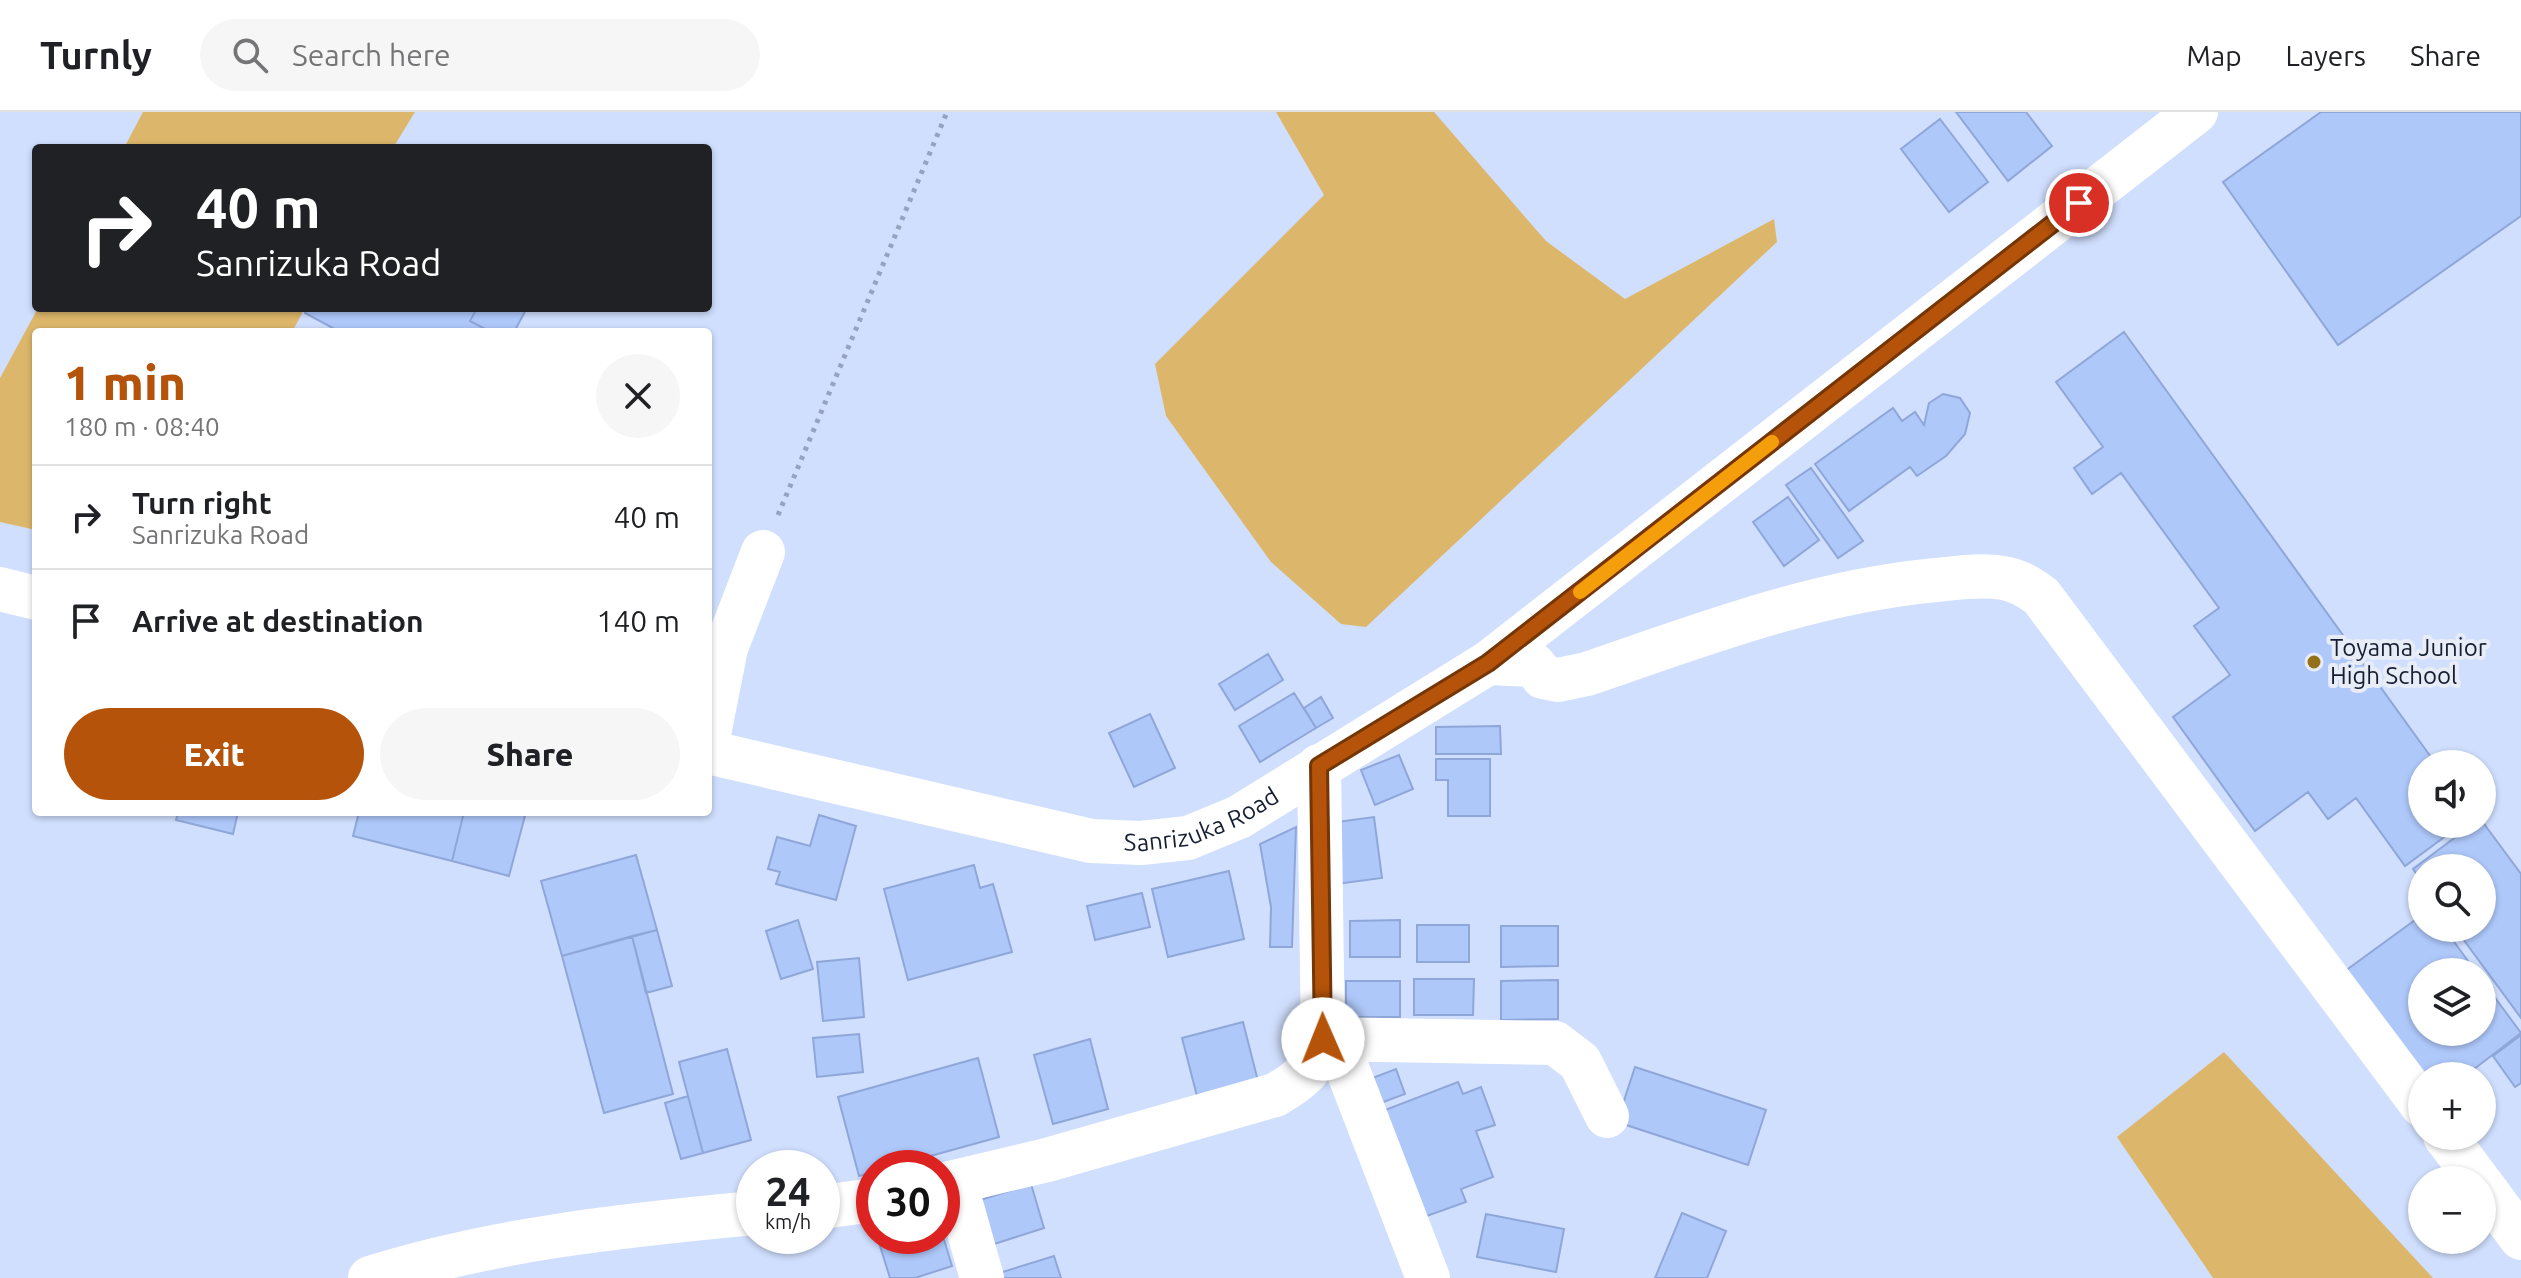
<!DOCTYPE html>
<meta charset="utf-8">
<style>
:root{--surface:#fff;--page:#f6f6f6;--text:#202124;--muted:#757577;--line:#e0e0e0;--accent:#b45309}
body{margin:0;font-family:Ubuntu,sans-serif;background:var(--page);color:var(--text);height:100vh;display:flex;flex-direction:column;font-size:30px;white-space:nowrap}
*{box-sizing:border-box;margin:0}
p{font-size:26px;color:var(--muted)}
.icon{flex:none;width:44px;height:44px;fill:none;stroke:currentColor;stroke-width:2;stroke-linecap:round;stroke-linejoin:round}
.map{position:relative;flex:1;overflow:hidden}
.side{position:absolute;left:32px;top:216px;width:680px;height:488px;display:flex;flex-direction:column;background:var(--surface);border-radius:8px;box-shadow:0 2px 6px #0004}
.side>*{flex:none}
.top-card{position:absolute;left:32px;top:32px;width:680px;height:168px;border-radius:8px;box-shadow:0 2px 6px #0004;background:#202124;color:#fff;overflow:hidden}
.buttons{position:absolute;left:2408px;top:638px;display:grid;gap:16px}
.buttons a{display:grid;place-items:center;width:88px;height:88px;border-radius:50%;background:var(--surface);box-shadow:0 2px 6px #0004;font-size:40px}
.speed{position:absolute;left:736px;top:1038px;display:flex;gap:16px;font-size:40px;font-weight:700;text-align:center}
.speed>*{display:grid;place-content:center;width:104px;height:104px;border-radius:50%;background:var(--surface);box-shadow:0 2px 6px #0004;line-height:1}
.speed small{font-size:20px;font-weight:400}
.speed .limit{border:12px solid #d22;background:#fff;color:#111}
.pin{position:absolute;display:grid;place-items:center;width:68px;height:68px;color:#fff;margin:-34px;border:4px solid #fff;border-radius:50%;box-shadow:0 2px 8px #0007}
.me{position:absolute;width:88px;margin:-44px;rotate:359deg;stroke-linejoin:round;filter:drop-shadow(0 0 6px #0008)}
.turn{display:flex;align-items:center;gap:28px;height:168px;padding:0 32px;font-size:36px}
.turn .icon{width:104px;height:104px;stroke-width:2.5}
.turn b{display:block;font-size:56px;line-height:68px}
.round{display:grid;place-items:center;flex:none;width:84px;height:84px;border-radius:42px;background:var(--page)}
.head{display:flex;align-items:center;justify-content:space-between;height:136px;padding:0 32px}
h1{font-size:48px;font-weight:800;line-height:60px;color:var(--accent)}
.primary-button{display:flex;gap:16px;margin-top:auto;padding:16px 32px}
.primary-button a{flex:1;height:92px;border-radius:48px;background:var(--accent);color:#fff;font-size:32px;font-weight:800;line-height:92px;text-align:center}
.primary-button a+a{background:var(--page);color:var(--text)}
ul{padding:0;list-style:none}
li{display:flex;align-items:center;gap:24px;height:104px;padding:0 32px;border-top:2px solid var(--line)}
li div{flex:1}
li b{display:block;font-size:30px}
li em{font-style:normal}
header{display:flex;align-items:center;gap:48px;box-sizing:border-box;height:112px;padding:0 40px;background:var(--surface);border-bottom:2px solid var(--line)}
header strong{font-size:38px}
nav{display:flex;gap:44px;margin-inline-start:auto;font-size:28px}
.search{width:560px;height:72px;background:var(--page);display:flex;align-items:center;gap:20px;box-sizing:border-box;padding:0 28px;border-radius:44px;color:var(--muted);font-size:30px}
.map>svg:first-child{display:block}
.green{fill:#dcb76b}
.building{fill:#aec8fa;stroke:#8fa7d8;stroke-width:2}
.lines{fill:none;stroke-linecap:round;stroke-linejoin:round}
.path{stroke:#96a2be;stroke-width:5;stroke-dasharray:4 6;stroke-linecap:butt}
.minor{stroke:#fff;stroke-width:44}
.major{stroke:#fff;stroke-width:44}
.route-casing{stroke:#753606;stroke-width:20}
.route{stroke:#b45309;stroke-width:14}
.slow{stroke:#f59e0b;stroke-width:14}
.poi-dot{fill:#947019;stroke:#e7ecf7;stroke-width:3}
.labels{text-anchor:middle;stroke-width:8;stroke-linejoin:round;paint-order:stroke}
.poi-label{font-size:24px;fill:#161e31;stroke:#e7ecf7;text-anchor:start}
.street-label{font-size:24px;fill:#161e31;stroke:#e7ecf7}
</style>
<header>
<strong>Turnly</strong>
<div class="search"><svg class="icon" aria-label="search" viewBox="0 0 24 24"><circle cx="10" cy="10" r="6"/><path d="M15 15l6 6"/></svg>Search here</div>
<nav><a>Map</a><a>Layers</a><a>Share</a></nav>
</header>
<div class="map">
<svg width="2521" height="1166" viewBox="0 0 2521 1166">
<rect width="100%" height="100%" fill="#d0dffe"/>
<path class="green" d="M143 0H415L393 36H124Z
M1276 0H1434L1546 129 1625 187 1774 107 1777 130 1366 515 1341 512 1271 450 1166 304 1155 252 1324 83Z
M38 196H305L292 220H36V418L0 410V266Z
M2224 940 2433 1166H2213L2117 1025Z"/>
<path class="building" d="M1956 0H2026L2052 34 2008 69Z
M2321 0H2521V104L2338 233 2223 70Z
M1940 7 1988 70 1949 100 1901 37Z
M307 196H472L476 198 470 209 491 220H340L305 201Z
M477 196H527L514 220H491L470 209Z
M2124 220 2436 652H2422V712H2462L2405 754 2356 686 2328 707 2308 680 2255 719 2173 605 2230 563 2194 514 2219 496 2121 361 2092 382 2074 356 2103 335 2056 270Z
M1943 282 1960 286 1970 301 1965 322 1946 344 1917 364 1910 355 1849 399 1815 352 1893 296 1902 309 1915 300 1924 313 1929 291Z
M1811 356 1863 429 1838 446 1786 373Z
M1788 385 1819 428 1784 454 1753 410Z
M1268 542 1283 568 1235 598 1219 572Z
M1294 581 1316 616 1260 650 1239 614Z
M1321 585 1333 606 1316 616 1304 596Z
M1150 602 1175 656 1134 675 1109 621Z
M1500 614 1501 642H1436V615Z
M1399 643 1413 677 1375 693 1361 658Z
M1436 647H1490V704H1448V668H1436Z
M178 700H238L233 722 176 708Z
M359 700H464L452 749 353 724Z
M464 700H526L509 764 452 749Z
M819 703 856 714 836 788 776 772 780 760 768 757 777 725 810 734Z
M1374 705 1382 766 1337 772 1329 711Z
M2482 709 2521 762V906L2455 816H2482V756H2422V770L2413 757 2473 712H2482Z
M1296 715 1292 835H1270L1271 795 1260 732Z
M636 743 657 818 562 844 541 769Z
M974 753 980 776 993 772 1012 840 908 868 884 777Z
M1229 759 1244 827 1168 845 1152 777Z
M1142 781 1150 815 1095 828 1087 794Z
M2422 803V816H2444L2476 860H2422V920H2482V868L2521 921 2465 964H2422L2341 862Z
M798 808 813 857 781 867 766 819Z
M1400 808V845H1350V809Z
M1417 813H1469V850H1417Z
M1501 814H1558V854L1501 855Z
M657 818 672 874 646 881 632 824Z
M632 824 673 982 604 1001 562 844Z
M859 846 864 905 823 909 817 850Z
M1414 867H1474L1473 903H1414Z
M1558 868V907L1501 908V869Z
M1346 869H1400V905H1346Z
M1243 910 1259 973 1198 988 1182 926Z
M859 922 863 960 817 965 813 926Z
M2521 923V971L2515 975 2493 944Z
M1090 927 1108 997 1053 1012 1034 943Z
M727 937 751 1028 703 1041 679 950Z
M978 946 999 1025 887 1056H874V1060L859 1064 838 985Z
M1635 955 1766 998 1748 1053 1617 1010Z
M1396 957 1405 982 1370 995 1362 970Z
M1458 970 1463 982 1481 975 1495 1013 1476 1019 1493 1065 1461 1077 1466 1090 1424 1105 1385 998Z
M688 984 703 1041 681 1047 665 991Z
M1031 1072 1044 1116 988 1134 974 1090Z
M1682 1101 1726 1119 1707 1166H1655Z
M1486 1102 1564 1117 1556 1160 1477 1145Z
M942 1121 952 1154 915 1166H890L880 1134 912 1124Z
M1054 1144 1061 1166H997L996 1162Z"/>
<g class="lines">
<path class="path" d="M778 403 947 0"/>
<path class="minor" d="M1488 551 1534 553 1543 565 1558 568 1587 562C1701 523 1815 479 1936 468 1957 466 1982 462 2003 466 2018 468 2030 476 2041 484L2422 993
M708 627 726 536 763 440
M1323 927 1555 931 1580 950 1607 1004
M1323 927 1345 951 1428 1166
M2445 1024 2478 1068
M955 1070 982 1166
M942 1073 1047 1048 1275 983C1300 969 1316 956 1323 927L1319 654
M2482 1073 2521 1126
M822 1095 874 1088
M370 1166C494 1127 625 1113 754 1101"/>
<g class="major">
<path d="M0 477 36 486"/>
<path id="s1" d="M708 640 1091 729 1141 731 1188 726 1239 705 1488 551 2196 0"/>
</g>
</g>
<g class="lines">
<g class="route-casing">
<path id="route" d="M1323 927 1319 654 1488 551 2079 91"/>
</g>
<use href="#route" class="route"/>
<path class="slow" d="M1580 480 1772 330"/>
</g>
<circle class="poi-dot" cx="2314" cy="550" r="8"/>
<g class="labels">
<g class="poi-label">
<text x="2330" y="544">Toyama Junior<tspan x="2330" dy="28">High School</tspan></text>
</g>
<g class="street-label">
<text dy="8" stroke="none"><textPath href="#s1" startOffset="508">Sanrizuka Road</textPath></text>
</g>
</g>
</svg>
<div class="buttons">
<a><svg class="icon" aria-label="sound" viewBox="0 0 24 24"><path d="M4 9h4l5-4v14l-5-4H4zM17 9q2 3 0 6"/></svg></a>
<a><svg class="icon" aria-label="search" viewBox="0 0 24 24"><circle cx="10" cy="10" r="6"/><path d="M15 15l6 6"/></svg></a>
<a><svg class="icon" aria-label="layers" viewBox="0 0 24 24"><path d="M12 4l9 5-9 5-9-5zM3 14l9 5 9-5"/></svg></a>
<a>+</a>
<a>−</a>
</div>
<div class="speed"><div>24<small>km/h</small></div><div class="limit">30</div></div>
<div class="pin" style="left:2079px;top:91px;background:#d93025"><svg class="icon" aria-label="arrive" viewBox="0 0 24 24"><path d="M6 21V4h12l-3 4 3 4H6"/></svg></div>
<svg class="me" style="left:1323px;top:927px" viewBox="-20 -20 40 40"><circle r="19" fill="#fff"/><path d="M0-13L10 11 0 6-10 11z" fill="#b45309"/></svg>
<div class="top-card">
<div class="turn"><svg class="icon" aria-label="right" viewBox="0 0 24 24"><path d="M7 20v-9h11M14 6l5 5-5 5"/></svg><div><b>40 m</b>Sanrizuka Road</div></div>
</div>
<section class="side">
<div class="head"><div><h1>1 min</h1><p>180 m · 08:40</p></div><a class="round"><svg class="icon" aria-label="close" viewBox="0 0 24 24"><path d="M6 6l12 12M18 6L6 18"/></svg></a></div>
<ul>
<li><svg class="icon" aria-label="right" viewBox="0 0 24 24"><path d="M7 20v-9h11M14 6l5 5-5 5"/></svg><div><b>Turn right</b><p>Sanrizuka Road</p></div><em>40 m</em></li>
<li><svg class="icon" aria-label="arrive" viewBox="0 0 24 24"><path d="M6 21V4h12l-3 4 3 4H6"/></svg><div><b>Arrive at destination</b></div><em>140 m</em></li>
</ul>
<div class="primary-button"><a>Exit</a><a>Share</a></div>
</section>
</div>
